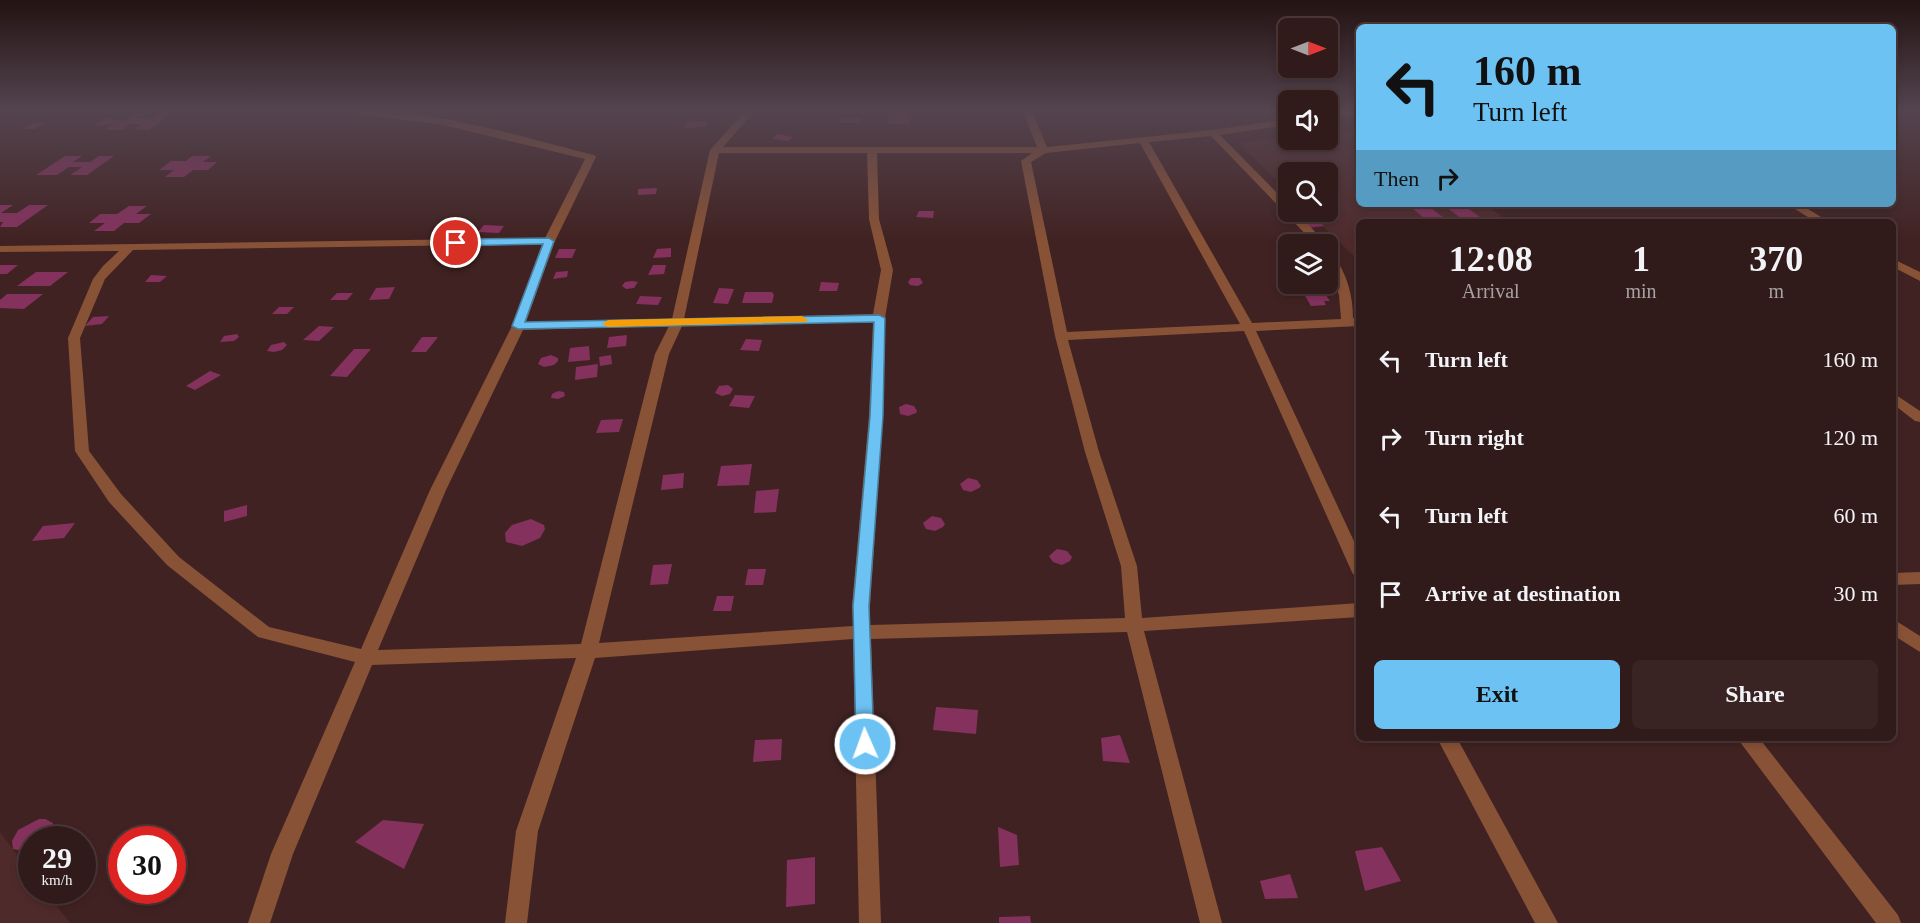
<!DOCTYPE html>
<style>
:root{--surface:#311a1a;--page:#392323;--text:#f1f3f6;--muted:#a8a1a2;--line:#4c3839;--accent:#6cc2f3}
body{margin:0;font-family:Georgia,serif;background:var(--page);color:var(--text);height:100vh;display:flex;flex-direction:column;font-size:22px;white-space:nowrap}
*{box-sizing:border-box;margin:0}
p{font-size:20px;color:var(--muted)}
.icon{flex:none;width:33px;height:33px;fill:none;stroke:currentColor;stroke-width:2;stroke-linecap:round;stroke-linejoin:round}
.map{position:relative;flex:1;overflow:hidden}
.sheet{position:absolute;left:1356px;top:219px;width:540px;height:522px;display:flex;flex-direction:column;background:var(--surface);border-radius:9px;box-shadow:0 3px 9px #0003,0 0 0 2px var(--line)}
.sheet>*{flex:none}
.hud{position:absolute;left:1356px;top:24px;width:540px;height:183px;border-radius:9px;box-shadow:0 3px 9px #0003,0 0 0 2px var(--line);background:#6cc2f3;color:#111;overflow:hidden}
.needle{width:39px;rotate:90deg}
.buttons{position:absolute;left:1278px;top:18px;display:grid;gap:12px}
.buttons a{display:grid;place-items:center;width:60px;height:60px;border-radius:9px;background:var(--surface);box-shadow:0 3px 9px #0003,0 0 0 2px var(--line);font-size:30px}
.speed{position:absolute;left:18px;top:826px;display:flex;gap:12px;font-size:30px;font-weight:700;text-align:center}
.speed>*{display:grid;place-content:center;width:78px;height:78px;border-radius:50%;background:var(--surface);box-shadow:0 3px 9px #0003,0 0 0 2px var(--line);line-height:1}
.speed small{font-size:15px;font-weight:400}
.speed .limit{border:9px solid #d22;background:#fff;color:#111}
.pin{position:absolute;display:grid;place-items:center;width:51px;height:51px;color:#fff;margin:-26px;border:3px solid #fff;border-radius:50%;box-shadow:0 2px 6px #0007}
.me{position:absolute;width:66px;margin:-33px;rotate:358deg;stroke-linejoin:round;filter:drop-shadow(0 0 4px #0008)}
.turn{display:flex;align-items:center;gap:21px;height:126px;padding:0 18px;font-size:27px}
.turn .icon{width:78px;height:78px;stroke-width:2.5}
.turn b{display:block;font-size:42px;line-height:51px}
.then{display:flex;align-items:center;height:57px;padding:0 18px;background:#0003;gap:12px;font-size:22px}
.eta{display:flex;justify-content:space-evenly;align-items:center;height:102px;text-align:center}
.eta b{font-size:36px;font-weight:700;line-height:42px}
.primary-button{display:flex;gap:12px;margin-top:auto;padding:12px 18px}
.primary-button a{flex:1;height:69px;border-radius:9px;background:var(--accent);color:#111;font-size:24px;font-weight:700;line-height:69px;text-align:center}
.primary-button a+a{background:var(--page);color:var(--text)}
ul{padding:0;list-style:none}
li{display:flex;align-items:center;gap:18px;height:78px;padding:0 18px}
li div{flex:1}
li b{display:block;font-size:22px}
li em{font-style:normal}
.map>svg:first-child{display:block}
.built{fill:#4f2a2b}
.building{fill:#85315e}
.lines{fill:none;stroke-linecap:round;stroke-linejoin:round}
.street{fill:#885236;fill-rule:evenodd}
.route{fill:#6cc2f3;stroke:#467e9e;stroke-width:1.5}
.slow{fill:#f59e0b}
</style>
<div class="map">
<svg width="1920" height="923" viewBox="0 0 1920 923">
<rect width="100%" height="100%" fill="#412222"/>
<path class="built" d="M1359 130V204H1485L1509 222H1359V261L1308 212H1328V172H1288V192L1237 142 1288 137V140H1328V133Z
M0 832 31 873 32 891H45L70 923H0Z"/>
<path class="building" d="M162 112H174L149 130 134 129 142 124H130L121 130H105L115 124 93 126 105 118 123 121 135 113H147L139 118H153Z
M889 113H909V124H888Z
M840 118H861V123H839Z
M708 121 706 127 684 128 686 122Z
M45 122 35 129H22L33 123Z
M777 134 793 137 788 141 772 139Z
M65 156H82L73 162H90L99 156H114L87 175H70L82 167H69L57 175H36Z
M192 156H211L203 162H217L208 170H193L184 177H165L174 170H159L171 161H186Z
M657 188 656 194 638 195V189Z
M1407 204H1426L1449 222H1429Z
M1442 204H1462L1484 220 1466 222Z
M0 205H13L1 213H17L29 205H48L17 227H0L3 222H0Z
M129 206H147L136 214H151L139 223H124L114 231H94L105 223H89L100 214H117Z
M919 211H934L933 218 916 217Z
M1316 218 1324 226 1307 228 1301 220Z
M484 225 504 226 499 233 478 232Z
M671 248V257L653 258 657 249Z
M559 249H576L572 258H555Z
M0 265H18L7 274H0Z
M653 265H666L664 274 648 275Z
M568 271 567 277 553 279 556 272Z
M36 272H68L50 286H17Z
M151 275 167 276 160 282H145Z
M911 278H920L923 283 918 286 910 285 908 282Z
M632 281 638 282 634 288 626 289 622 286 625 282Z
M821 282 839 283 837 291H819Z
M395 287 389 299 369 300 376 288Z
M719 288 734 289 728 304 713 303Z
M745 292H772L774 295 772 303H742Z
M337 293H353L347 300H330Z
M7 294H43L24 309 0 308V300Z
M1304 294H1325L1330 301H1324L1326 305 1311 306Z
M640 296 662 297 658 305 636 304Z
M279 307H294L287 314H272Z
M109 316 102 324 85 326 93 317Z
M319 326 334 327 319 341 303 340Z
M237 334 239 337 234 341 220 342 224 336Z
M627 335 626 346 607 348 609 337Z
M422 337H438L426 352H411Z
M746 339 762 340 759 351 740 350Z
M284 342 287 345 282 350 274 352 267 351 271 345Z
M589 346 590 360 568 362 570 348Z
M354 349H371L347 377 330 376Z
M551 355 558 358V361L554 365 544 367 538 364 541 358Z
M611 355 612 364 600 366 599 357Z
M598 364 597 377 575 380 576 367Z
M210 371 221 375 195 390 186 386Z
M728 385 733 389 730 394 722 396 715 393 719 386Z
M558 391 564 392 565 396 558 399 551 398 552 394Z
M735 395 755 396 749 408 729 406Z
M906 404 914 406 917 411 916 413 908 416 900 414 899 407Z
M623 419 619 432 596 433 601 420Z
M752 464 749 485 717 486 721 466Z
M684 473 683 488 661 490 663 475Z
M968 478 977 480 981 486 979 488 971 492 963 490 960 484Z
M779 489 776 512 754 513 756 491Z
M247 505V516L224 522V511Z
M932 516 941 518 945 524 943 527 935 531 926 529 923 523Z
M531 519 544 525 545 529 540 538 522 546 506 542 505 533 512 525Z
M75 523 64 538 32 541 43 526Z
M1057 549 1067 551 1072 557 1070 561 1062 565 1053 562 1049 556Z
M672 564 668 584 650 585 653 565Z
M748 569H766L763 585H745Z
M717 596H734L731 611H713Z
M936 707 978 710 976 734 933 730Z
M1120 735 1130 763 1103 761 1101 738Z
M782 739 781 760 753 762 755 740Z
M39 819H45L53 823 51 832 48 837 44 840H32V848L23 851 13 849 12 841 18 830Z
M383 820 424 824 404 869 355 842Z
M998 827 1017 835 1019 865 1000 867Z
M1382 847 1401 881 1365 891 1355 851Z
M815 857V904L786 907 787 860Z
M1290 874 1298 898 1265 899 1260 881Z
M1030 916 1031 923H999V917Z"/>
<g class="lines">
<path class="street" d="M354 111C426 107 523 137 594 155L596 157 555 241 526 322 672 319 710 150 745 111H755L723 147H1037L1023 111H1032L1047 147 1213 130 1288 119V125L1220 135 1288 204V212H1297L1326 244H1315L1211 136 1149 142 1252 323 1341 319 1339 295 1328 263V251L1332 252C1346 273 1353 293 1353 318H1359V326L1256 331 1359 552V576L1353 574 1351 570 1244 331 1068 340 1099 452 1137 566 1142 618 1359 603V617L1144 631 1222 923H1200L1127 632 871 639 881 923H859L853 639 595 658 538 831 527 923H505L516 831 576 658 372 665 293 854 270 923H248L271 854 355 662 258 637 167 565 109 502 75 451 68 338 93 279 103 266 119 251 0 252V246L545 238 585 159 443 125 359 114ZM1140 143 1240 324 1067 332 1031 162 1046 153ZM719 153H867L869 219 881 270 873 314 684 319ZM877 153H1032L1021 161 1055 336 1085 452 1121 566 1125 618 870 625V606L883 416 885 318 893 270 879 219ZM542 244 512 326 430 490 361 649 269 627 179 557 121 494 89 451 80 338 105 279 133 250ZM873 322 869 416 852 606 853 626 599 643 669 354 682 326ZM669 326 655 354 581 644 378 650 446 490 523 330Z
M1343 111H1359V114L1328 119V113Z
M1787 204H1800L1829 222H1816Z
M1893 259 1920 272V281L1893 267Z
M1893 393 1920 411V422L1915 421 1893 404Z
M1920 572V584L1893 585V573Z
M1893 619 1920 636V652L1893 635Z
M1437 738H1457L1558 923H1535Z
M1737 738H1759L1898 915 1901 923H1876Z"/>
</g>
<linearGradient id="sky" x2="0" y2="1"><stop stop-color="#241313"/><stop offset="0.46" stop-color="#54444f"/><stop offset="1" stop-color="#54444f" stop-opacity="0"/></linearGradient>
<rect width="1920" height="240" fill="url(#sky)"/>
<path class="route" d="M549 238 554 241 525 322 879 315 885 318 883 416 869 606 874 744 871 749 865 752 859 749 856 744 853 606 870 416 874 322 518 329 512 326 543 244 456 246 451 243 456 239Z"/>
<path class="slow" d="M802 316 808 320 806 322 608 327 602 324 608 320Z"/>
</svg>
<div class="buttons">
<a><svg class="needle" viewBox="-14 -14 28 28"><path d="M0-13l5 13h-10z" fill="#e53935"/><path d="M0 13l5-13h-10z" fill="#a8a1a2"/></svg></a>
<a><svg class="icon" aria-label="sound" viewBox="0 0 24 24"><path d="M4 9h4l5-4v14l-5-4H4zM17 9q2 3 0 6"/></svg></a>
<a><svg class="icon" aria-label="search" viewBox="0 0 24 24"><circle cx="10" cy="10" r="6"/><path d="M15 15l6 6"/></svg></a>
<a><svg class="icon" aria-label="layers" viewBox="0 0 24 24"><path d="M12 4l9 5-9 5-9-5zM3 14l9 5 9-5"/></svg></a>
</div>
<div class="speed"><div>29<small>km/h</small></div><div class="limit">30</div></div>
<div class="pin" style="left:456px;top:243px;background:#d93025"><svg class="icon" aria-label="arrive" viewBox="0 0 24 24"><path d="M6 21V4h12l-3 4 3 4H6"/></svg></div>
<svg class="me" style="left:865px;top:744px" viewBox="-20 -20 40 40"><circle r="17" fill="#6cc2f3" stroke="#fff" stroke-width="3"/><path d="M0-11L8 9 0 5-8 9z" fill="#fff"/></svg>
<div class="hud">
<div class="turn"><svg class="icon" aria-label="left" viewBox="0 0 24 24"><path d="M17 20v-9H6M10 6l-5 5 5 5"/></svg><div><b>160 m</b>Turn left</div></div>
<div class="then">Then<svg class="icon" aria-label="right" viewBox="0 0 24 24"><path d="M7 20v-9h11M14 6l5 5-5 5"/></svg></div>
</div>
<section class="sheet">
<div class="eta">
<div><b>12:08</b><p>Arrival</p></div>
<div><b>1</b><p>min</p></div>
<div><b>370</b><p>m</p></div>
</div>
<ul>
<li><svg class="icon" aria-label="left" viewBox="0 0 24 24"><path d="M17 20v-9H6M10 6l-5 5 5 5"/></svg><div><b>Turn left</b></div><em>160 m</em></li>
<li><svg class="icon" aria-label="right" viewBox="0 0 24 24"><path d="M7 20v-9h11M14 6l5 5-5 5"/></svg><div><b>Turn right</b></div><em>120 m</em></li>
<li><svg class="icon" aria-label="left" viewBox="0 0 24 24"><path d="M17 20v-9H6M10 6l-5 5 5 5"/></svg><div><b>Turn left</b></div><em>60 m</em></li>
<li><svg class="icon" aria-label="arrive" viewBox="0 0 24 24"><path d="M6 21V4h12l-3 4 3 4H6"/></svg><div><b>Arrive at destination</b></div><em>30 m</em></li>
</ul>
<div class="primary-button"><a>Exit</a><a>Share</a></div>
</section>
</div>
